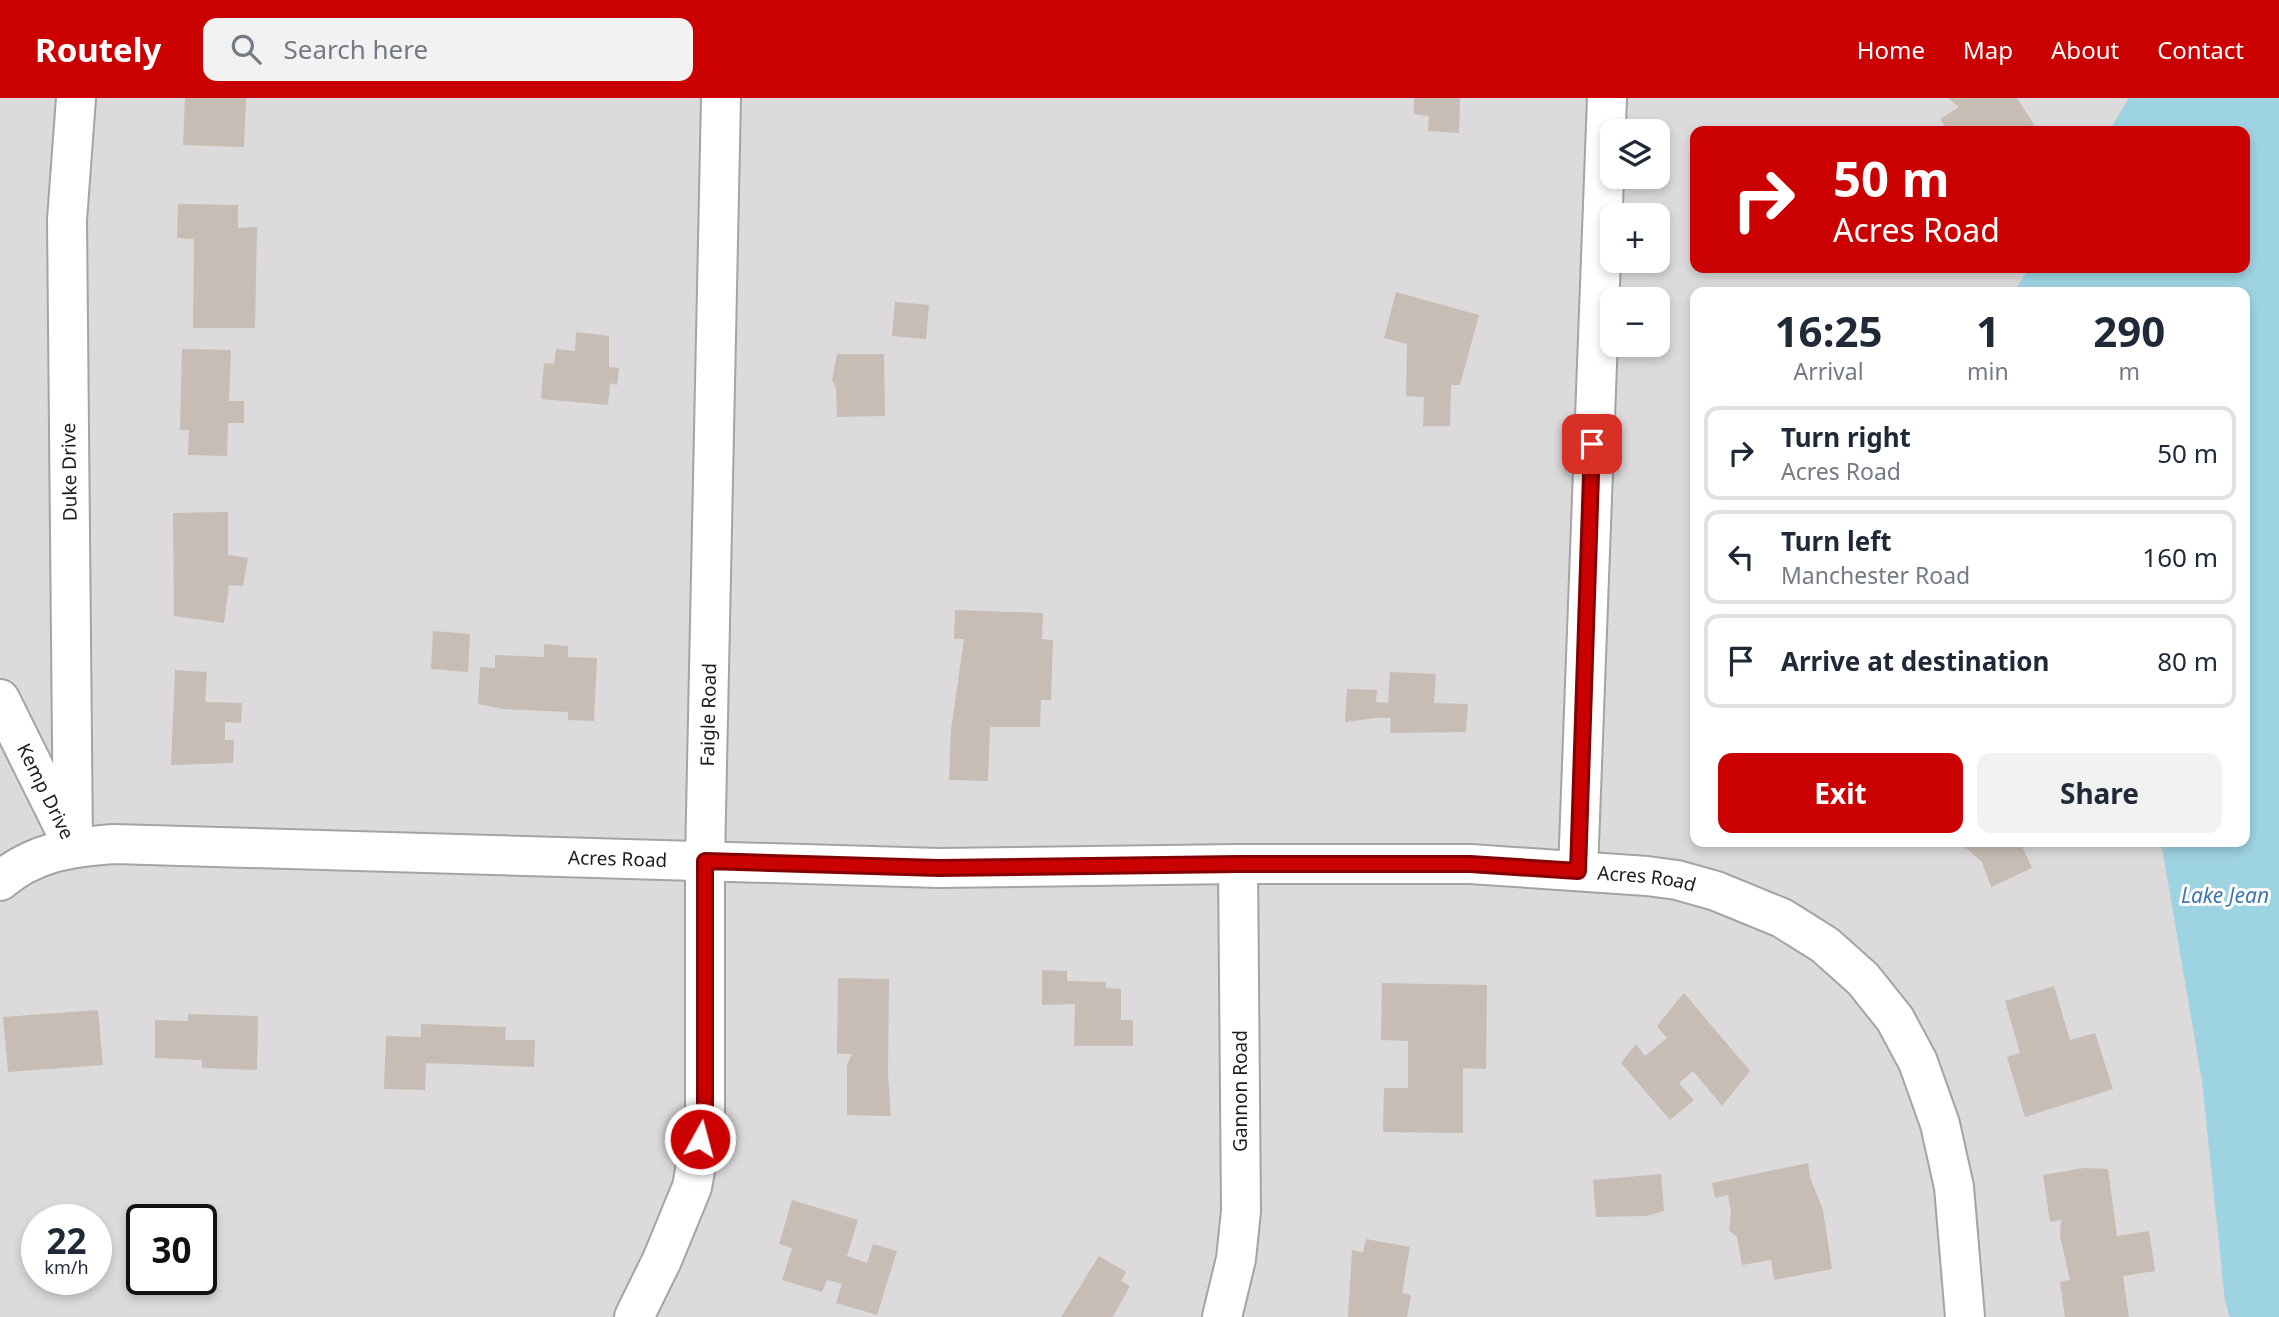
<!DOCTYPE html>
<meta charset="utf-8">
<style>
:root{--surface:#fff;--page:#f2f2f3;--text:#1f2937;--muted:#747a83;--line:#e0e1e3;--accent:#cb0001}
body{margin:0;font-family:"Noto Sans",sans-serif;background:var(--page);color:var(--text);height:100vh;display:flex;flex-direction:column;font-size:26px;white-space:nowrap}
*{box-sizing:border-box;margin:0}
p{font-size:23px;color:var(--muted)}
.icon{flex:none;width:38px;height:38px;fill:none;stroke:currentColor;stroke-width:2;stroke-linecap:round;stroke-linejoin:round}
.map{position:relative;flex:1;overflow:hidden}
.panel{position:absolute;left:1690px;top:189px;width:560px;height:560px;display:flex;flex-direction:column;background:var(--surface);border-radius:14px;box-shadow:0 4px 10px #0003}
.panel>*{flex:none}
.hud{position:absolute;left:1690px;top:28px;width:560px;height:147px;border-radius:14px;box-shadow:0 4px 10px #0003;background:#cb0001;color:#fff;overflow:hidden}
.tools{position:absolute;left:1600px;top:21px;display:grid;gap:14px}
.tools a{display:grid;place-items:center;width:70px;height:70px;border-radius:14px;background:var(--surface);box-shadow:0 4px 10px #0003;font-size:35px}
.speed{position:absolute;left:21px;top:1106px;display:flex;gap:14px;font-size:35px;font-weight:700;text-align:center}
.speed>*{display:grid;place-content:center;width:91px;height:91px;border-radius:50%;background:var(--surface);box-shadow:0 4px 10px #0003;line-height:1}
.speed small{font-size:18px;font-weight:400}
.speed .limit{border:4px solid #111;border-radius:10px;background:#fff;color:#111}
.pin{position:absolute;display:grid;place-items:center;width:60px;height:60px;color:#fff;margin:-30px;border-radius:14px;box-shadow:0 4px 10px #0006}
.me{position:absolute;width:77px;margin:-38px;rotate:7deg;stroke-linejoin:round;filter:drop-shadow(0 0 5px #0008)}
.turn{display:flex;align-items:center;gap:24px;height:147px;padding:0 28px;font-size:32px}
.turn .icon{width:91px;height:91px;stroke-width:2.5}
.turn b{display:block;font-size:49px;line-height:60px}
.eta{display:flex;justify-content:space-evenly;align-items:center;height:119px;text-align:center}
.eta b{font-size:42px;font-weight:700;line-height:49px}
.primary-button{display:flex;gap:14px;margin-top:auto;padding:14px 28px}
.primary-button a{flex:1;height:80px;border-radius:14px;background:var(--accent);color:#fff;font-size:28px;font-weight:700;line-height:80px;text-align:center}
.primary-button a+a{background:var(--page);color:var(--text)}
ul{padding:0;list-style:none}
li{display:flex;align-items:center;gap:21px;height:94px;margin:0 14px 10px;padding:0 14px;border:4px solid var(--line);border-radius:14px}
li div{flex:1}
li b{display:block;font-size:26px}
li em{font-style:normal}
header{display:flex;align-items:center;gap:42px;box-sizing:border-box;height:98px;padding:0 35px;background:var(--accent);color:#fff}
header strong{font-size:33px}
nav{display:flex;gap:38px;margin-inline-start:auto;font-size:24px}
.search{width:490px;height:63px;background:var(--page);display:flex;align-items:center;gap:18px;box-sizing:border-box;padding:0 24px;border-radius:14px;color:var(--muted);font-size:26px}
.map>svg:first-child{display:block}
.residential{fill:#dcdada;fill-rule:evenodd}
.water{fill:#9ed3e2}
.building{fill:#c8bdb5}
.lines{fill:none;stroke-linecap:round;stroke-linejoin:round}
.minor-casing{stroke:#a4a4a4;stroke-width:42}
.minor{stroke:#fff;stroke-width:38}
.route-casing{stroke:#840001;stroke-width:18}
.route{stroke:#cb0001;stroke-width:12}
.labels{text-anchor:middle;stroke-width:6;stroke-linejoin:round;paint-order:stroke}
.street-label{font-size:19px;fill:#1d1d1d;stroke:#fff}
.water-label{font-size:21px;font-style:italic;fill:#3f77ae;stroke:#fff}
</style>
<header>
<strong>Routely</strong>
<div class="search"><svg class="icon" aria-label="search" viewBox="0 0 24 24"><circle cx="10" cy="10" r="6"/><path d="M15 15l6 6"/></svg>Search here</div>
<nav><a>Home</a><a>Map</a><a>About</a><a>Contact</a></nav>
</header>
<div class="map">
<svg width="2279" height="1219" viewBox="0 0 2279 1219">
<rect width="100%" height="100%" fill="#f0ebe2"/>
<path class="residential" d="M0 0H2279V1219H0ZM1612 33H1657V79H1612ZM1696 33H2245V170H1696ZM1612 117H1657V163H1612ZM1696 194H2245V744H1696ZM1612 201H1657V247H1612ZM37 1122H96V1181H37ZM142 1122H201V1181H142Z"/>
<path class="water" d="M2129 0H2279V1219H2230L2225 1203 2202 983 2161 744H2245V194H2014L2029 170H2245V33H2109Z"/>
<path class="building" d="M185 0H246L244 49 183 47Z
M1414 0H1460L1459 35 1428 33 1429 18 1414 16Z
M1948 0H2017L2036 30 2031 33H1948L1940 21 1959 9Z
M178 106 238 107V130L257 129 255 230H193L194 141 177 140Z
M1396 194 1479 217 1460 287H1451L1450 328H1423L1424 299 1406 298 1407 246 1384 240Z
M895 204 929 207 926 241 892 238Z
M576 234 609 238V269L619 270 617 287 610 285 608 307 541 301 544 265 554 266 556 251 575 253Z
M182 251 231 252 229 303H244V325H228L227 358 188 357 189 332H180Z
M837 256H884L885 318 837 319 836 290 832 282Z
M228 414V457L248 460 243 488 229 487 224 525 174 518 173 415Z
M955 512 1043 515 1042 541 1053 542 1051 602H1041L1040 629H990L988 683 949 682 951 632 964 541H954Z
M433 533 470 536 468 574 431 571Z
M544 546 568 548V559L597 560 594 623 568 622V614L503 611 478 606 480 569 495 570V557L544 559Z
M175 572 207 574 205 604 242 605 241 625 225 624V642H234L233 665 171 667Z
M1390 574 1436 576 1434 605 1468 606 1466 634 1390 635 1391 620H1376L1345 624 1347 591 1377 592 1376 604 1388 605Z
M1959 744H2020L2032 770 1991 789 1982 764Z
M1042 872 1067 873V883L1106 884V890L1121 891V922H1133V948H1074L1075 906 1042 907Z
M838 880 889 881 888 976 891 1018 847 1017V967L852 956H837Z
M1382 885 1487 887 1486 971 1463 970V1035L1383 1034 1384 990H1408V943L1381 942Z
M2054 888 2070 942 2095 935 2113 991 2025 1019 2007 959 2020 955 2005 903Z
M1684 895 1750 973 1722 1008 1693 973 1679 985 1694 1002 1670 1022 1621 965 1636 946 1645 958 1667 940 1657 928Z
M98 912 103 967 8 974 3 919Z
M188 916 258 918 257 972 202 970V962L155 960V922L188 923Z
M421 926 506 929 505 942H535L534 969 426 965 425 992 384 991 386 938 421 939Z
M1808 1065 1810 1079 1823 1112 1832 1171 1774 1182 1771 1162 1742 1167 1737 1139 1729 1132 1731 1115 1728 1097 1715 1100 1712 1085Z
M2084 1070 2108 1071 2117 1138 2149 1133 2155 1173 2123 1178 2129 1219H2065L2060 1184 2070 1182 2060 1138 2061 1122 2050 1124 2043 1077Z
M1661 1076 1664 1113 1647 1118 1596 1119 1593 1082Z
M792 1102 858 1122 847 1158 867 1165 873 1146 897 1153 877 1217 836 1205 842 1186 827 1182 822 1194 782 1182 792 1150 779 1146Z
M1366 1141 1410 1149 1402 1195 1411 1197 1407 1219H1348L1352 1152 1363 1154Z
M1099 1158 1126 1174 1121 1183 1130 1188 1113 1219H1061Z"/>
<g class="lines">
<g class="minor-casing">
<g id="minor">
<path id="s1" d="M0 601 69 740"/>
<path d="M73 749 67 122 76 0"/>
<path d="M1578 773 1607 0"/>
<path id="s2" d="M0 783C34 754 71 749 114 746L939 770 1238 766H1470L1647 778 1677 782 1716 793 1782 820 1825 847 1863 881 1895 921 1918 964 1940 1026 1954 1089 1965 1219"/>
<path id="s3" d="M634 1219 662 1162 692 1089 705 1017V763L721 0"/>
<path d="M1222 1219 1236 1161 1241 1113 1238 766"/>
</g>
</g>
<use href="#minor" class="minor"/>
</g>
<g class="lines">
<g class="route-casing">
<path id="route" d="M700 1041 705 1017V763L939 770 1238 766H1470L1578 773 1592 346"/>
</g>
<use href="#route" class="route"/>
</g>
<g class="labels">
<g class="street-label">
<text transform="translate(69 374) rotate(-91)" y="7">Duke Drive</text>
<text dy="7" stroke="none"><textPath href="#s3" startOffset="616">Faigle Road</textPath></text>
<text dy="7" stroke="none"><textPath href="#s1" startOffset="103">Kemp Drive</textPath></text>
<text dy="7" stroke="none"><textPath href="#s2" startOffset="626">Acres Road</textPath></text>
<text dy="7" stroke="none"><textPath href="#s2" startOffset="1656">Acres Road</textPath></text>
<text transform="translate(1240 993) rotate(-90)" y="7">Gannon Road</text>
</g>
<g class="water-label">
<text x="2225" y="805">Lake Jean</text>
</g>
</g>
</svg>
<div class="tools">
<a><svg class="icon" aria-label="layers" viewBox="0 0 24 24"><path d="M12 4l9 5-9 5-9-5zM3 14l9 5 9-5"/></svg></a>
<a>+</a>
<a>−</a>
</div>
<div class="speed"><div>22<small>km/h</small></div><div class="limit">30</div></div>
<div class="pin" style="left:1592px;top:346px;background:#d93025"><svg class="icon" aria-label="arrive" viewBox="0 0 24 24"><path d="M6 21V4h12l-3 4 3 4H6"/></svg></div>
<svg class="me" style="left:700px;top:1041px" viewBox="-20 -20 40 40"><circle r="17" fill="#cb0001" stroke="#fff" stroke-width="3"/><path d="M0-11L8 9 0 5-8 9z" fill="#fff"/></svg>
<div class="hud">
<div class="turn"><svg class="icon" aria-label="right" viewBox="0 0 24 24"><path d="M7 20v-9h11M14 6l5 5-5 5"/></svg><div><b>50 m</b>Acres Road</div></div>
</div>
<section class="panel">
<div class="eta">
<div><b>16:25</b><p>Arrival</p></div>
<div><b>1</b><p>min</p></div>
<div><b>290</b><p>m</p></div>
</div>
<ul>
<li><svg class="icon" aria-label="right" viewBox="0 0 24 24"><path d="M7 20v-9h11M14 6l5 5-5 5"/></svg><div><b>Turn right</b><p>Acres Road</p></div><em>50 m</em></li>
<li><svg class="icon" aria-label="left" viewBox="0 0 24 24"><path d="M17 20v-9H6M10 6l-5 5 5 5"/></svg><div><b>Turn left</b><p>Manchester Road</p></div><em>160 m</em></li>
<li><svg class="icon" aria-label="arrive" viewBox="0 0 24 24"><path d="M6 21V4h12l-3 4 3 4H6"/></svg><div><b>Arrive at destination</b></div><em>80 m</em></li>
</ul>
<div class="primary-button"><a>Exit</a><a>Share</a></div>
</section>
</div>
